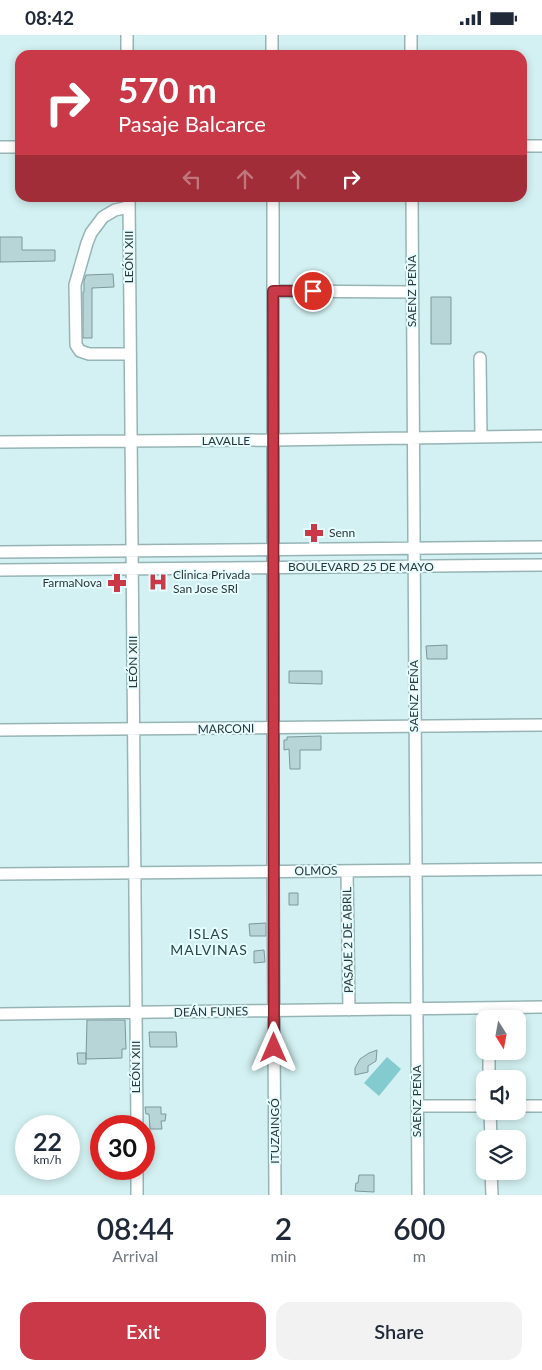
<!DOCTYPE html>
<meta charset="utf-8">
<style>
:root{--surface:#fff;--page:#f2f2f3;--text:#1f2937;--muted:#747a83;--accent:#c93947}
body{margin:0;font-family:Lato,sans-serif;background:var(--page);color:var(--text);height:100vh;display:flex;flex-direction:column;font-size:19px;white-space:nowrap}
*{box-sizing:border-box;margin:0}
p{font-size:16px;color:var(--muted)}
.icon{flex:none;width:28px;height:28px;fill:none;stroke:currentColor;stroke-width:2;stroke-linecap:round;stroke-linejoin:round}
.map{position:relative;height:1160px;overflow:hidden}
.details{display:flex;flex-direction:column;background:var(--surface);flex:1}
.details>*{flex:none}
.banner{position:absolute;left:15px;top:15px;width:512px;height:152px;border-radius:15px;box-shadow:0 2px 8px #0003;background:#c93947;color:#fff;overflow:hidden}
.needle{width:32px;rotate:169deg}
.tools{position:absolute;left:476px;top:975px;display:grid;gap:10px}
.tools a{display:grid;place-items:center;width:50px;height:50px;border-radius:10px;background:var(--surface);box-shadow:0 2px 8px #0003;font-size:25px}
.speed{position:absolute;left:15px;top:1080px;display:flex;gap:10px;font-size:25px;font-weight:700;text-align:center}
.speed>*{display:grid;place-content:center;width:65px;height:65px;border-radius:50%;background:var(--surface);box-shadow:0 2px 8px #0003;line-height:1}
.speed small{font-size:12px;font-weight:400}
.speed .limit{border:8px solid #d22;background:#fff;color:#111}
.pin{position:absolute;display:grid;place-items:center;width:42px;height:42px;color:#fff;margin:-21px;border:2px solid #fff;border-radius:50%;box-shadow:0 1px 5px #0007}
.me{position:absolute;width:55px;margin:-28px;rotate:0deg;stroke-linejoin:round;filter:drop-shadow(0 0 4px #0008)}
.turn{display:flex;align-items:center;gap:18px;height:105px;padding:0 20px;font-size:22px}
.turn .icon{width:65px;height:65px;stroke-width:2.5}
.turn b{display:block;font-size:35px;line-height:42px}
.lanes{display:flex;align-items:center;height:48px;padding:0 20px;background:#0003;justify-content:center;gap:25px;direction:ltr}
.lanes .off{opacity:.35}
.eta{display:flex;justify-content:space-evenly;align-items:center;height:85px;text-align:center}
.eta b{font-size:30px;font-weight:600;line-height:35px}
.primary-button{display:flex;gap:10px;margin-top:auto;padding:10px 20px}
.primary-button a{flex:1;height:58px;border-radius:15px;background:var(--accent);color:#fff;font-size:20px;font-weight:600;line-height:58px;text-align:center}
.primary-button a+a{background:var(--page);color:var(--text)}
.status{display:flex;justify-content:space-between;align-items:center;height:35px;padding:0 25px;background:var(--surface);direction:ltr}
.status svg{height:14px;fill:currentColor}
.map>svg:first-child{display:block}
.green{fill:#84cbcf}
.building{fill:#b7d4d6;stroke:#7c9899}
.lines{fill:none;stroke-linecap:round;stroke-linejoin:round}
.minor-casing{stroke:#97b4b5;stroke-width:14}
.minor{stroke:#fff;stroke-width:11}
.route-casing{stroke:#83252e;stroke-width:12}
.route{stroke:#c93947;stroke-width:9}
.labels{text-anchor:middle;stroke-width:4;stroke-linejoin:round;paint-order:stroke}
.street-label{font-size:12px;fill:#2a3637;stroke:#e5fdfe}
.poi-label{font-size:12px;fill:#2a3637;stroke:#e5fdfe;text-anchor:start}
.neighbourhood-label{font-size:14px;letter-spacing:1px;fill:#2a4445;stroke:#e5fdfe}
</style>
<div class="status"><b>08:42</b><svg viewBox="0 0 49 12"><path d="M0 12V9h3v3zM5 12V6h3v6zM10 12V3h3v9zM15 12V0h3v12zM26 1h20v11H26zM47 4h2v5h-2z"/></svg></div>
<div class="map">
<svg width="542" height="1160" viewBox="0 0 542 1160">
<rect width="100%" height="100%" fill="#d3f1f2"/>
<path class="green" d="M387 1022 401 1034 379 1061 364 1048Z"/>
<path class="building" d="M0 202H22V215H55V226L0 227Z
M113 239 114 252 92 253V303H83V257H84V246L86 240Z
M431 262H451V309H431Z
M447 610V624H427L426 611Z
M289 636H322V649L289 648Z
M321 701V715H300V734H290L289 714 284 715V705H287V702Z
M289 858H298V870H289Z
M266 888V901H250L249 889Z
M264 915 265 927 254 928V916Z
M87 985H125L126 1014H122V1023L86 1024Z
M149 997H176L177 1012H150Z
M377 1015 376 1026 368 1031V1037L355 1040V1033L360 1024 369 1018Z
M77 1018H86V1029H78Z
M145 1072H161V1079H166L165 1086H161L162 1094H150L149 1079H146Z
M359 1140H374V1157L355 1156 356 1148H358Z"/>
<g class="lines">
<g class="minor-casing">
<path id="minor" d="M127 0V20
M272 0V20
M411 0V20
M522 111H542
M0 112H20
M129 162 137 1091
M273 162V836L275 1160
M412 162 418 1160
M129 172 115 175 103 182 91 198 87 208 75 250 76 310 80 316 89 319H130
M273 256 412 257
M480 323 481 402
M0 407 273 405 542 401
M0 517 542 512
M0 535 542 530
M0 695 542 690
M347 836 349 975
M0 839 542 834
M0 979 542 972
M489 1016V1044
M417 1071H485
M518 1071H542
M490 1076 491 1104
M137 1134V1160
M491 1136 492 1160"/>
</g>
<use href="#minor" class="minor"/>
</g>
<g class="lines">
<g class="route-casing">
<path id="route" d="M274 1013 273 256H313"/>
</g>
<use href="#route" class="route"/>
</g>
<defs>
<g id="pharmacy-bare" transform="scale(1.5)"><path d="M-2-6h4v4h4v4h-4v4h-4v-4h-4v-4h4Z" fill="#c93947" stroke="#e5fdfe" stroke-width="2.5" paint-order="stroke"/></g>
<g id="hospital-bare" transform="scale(1.5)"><path d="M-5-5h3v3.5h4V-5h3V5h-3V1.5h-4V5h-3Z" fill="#c93947" stroke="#e5fdfe" stroke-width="2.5" paint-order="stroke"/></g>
</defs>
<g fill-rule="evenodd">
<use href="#pharmacy-bare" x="314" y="498"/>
<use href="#hospital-bare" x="158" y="547"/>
<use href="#pharmacy-bare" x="117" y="548"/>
</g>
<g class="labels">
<g class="street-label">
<text transform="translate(129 222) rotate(-90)" y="4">LEÓN XIII</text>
<text transform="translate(412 256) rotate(-90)" y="4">SAENZ PEÑA</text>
<text x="226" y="410">LAVALLE</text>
<text x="361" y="536">BOULEVARD 25 DE MAYO</text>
<text transform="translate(133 627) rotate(-90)" y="4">LEÓN XIII</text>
<text transform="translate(414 661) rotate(-90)" y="4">SAENZ PEÑA</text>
<text transform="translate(226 694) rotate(-1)" y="4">MARCONI</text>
<text transform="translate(316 836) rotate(-1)" y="4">OLMOS</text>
<text transform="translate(348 905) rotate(-91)" y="4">PASAJE 2 DE ABRIL</text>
<text transform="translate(211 977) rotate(-1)" y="4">DEÁN FUNES</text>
<text transform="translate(136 1032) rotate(-90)" y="4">LEÓN XIII</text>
<text transform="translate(417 1066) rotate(-90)" y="4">SAENZ PEÑA</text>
<text transform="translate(275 1096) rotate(-90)" y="4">ITUZAINGÓ</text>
</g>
<g class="poi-label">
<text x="329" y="502">Senn</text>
<text x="173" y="544">Clinica Privada<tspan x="173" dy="14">San Jose SRl</tspan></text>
<text x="102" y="552" text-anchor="end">FarmaNova</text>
</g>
<g class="neighbourhood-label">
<text x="209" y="904">ISLAS<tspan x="209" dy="16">MALVINAS</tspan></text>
</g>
</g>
</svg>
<div class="tools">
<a><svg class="needle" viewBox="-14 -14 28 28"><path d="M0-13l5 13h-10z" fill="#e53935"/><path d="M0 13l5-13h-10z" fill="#747a83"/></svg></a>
<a><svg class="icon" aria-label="sound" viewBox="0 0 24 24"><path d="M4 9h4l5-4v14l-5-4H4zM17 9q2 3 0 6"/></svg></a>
<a><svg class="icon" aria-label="layers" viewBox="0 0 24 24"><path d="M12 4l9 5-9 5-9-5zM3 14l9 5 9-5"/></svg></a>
</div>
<div class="speed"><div>22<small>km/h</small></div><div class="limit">30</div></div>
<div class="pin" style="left:313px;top:256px;background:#d93025"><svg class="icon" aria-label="arrive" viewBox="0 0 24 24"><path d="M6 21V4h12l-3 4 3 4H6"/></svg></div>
<svg class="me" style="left:274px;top:1013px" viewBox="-20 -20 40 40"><path d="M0-17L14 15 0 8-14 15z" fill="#c93947" stroke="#fff" stroke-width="4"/></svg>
<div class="banner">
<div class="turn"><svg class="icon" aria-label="right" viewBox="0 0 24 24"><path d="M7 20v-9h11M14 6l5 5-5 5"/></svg><div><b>570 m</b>Pasaje Balcarce</div></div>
<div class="lanes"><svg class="icon off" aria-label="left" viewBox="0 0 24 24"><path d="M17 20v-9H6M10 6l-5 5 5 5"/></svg><svg class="icon off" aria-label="ahead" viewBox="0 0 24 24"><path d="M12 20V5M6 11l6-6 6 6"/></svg><svg class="icon off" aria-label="ahead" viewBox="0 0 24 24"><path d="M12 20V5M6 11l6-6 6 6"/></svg><svg class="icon" aria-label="right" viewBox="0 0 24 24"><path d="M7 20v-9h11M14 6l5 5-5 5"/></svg></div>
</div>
</div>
<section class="details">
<div class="eta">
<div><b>08:44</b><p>Arrival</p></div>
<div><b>2</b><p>min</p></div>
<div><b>600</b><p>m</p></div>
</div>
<div class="primary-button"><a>Exit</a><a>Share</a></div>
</section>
